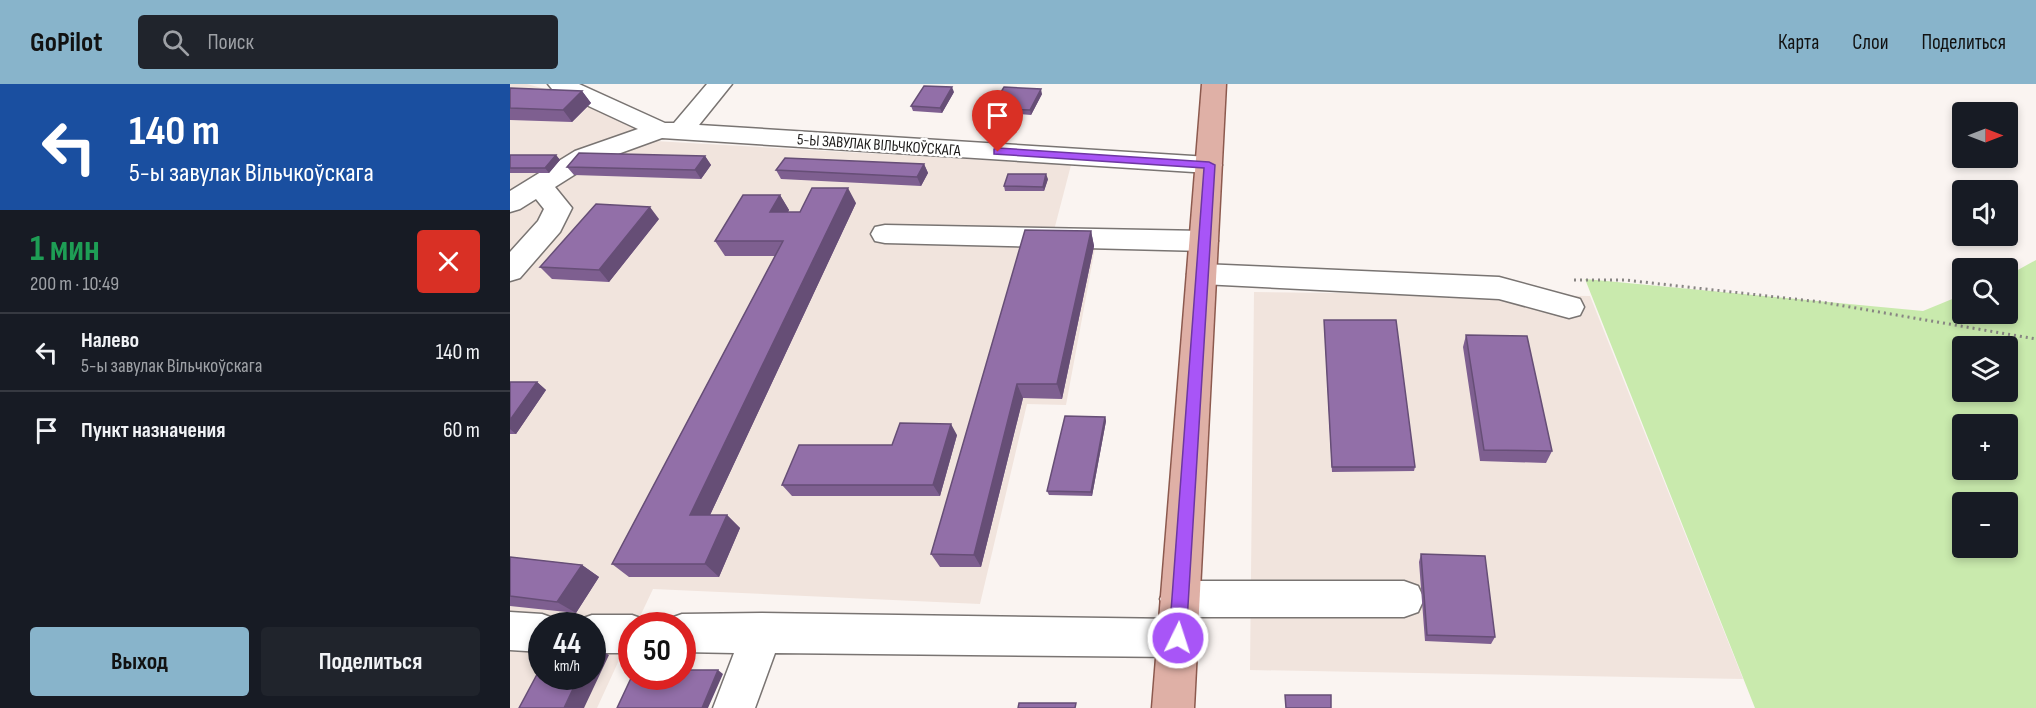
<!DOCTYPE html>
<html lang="ru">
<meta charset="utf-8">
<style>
:root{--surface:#171b24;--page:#20242c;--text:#f1f3f6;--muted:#9ea1a6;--line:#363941;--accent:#88b4cb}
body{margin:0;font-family:"Sofia Sans Condensed",sans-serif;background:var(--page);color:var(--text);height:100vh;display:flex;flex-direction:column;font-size:22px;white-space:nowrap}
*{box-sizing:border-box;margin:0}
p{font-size:20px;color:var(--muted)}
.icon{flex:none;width:33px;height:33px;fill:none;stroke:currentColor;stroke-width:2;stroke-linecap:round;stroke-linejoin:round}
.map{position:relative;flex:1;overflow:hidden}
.panel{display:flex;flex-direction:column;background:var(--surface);width:510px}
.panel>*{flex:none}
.banner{background:#1a4fa0;color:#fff;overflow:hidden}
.needle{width:39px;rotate:90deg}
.controls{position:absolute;left:1442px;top:18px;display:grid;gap:12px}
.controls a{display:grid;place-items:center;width:66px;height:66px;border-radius:6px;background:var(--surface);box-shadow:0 3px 9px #0003;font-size:30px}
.speed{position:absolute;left:18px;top:528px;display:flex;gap:12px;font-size:30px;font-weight:700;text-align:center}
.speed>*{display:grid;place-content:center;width:78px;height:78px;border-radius:50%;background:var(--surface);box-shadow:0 3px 9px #0003;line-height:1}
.speed small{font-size:15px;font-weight:400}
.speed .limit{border:9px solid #d22;background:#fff;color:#111}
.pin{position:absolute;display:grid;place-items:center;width:51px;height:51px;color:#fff;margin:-62px -26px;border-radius:50% 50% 50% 0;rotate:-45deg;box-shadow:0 0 6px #0007}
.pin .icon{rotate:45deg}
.me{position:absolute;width:66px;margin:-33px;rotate:4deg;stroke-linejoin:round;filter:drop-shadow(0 0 4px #0008)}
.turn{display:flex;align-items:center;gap:21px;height:126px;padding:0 30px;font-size:27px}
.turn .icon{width:78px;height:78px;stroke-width:2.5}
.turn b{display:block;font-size:42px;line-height:51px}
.round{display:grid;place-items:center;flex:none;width:63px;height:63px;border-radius:6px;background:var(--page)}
.head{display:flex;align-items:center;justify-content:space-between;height:102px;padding:0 30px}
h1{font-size:36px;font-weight:700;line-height:45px;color:#1e9e55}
.action{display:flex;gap:12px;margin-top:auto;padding:12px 30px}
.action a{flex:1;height:69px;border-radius:6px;background:var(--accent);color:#111;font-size:24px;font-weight:700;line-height:69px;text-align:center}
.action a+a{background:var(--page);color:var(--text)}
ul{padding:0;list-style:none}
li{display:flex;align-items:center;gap:18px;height:78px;padding:0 30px;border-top:2px solid var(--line)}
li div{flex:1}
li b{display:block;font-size:22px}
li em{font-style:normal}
header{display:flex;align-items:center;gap:36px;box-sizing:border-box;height:84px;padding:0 30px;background:var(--accent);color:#111}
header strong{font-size:28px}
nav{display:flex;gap:33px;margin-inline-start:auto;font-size:21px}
.search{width:420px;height:54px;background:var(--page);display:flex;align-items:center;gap:15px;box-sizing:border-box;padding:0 21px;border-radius:6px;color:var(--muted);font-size:22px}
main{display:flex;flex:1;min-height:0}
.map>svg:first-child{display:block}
.built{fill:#f1e4dd;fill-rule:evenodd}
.green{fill:#c9eaad;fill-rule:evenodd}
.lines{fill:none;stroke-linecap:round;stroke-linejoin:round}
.minor-casing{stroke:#797472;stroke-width:3}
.major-casing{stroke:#8c594e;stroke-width:3}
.path{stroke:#888583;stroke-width:3;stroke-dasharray:2 4;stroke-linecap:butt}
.minor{fill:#fff;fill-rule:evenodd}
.major{fill:#dfb0a6;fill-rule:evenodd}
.wall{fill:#7e5f90}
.shaded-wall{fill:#664e76}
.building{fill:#926fa8;stroke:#664e76;stroke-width:1.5}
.route{fill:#a855f7;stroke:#6d37a1;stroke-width:1.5}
.labels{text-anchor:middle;stroke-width:5;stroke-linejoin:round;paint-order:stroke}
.far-street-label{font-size:16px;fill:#1a1817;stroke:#fff}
</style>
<header>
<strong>GoPilot</strong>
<div class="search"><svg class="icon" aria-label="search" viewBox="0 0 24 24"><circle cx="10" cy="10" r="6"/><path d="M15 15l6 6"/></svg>Поиск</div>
<nav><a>Карта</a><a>Слои</a><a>Поделиться</a></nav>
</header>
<main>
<section class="panel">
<div class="banner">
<div class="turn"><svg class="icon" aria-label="left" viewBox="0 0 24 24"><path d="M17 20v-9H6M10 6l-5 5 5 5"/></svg><div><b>140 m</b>5-ы завулак Вільчкоўскага</div></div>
</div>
<div class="head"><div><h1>1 мин</h1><p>200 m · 10:49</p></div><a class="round" style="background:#d93025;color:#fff"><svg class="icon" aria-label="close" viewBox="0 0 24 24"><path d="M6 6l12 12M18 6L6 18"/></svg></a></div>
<ul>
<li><svg class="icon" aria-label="left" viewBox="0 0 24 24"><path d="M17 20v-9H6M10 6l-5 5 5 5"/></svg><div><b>Налево</b><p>5-ы завулак Вільчкоўскага</p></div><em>140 m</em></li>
<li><svg class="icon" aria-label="arrive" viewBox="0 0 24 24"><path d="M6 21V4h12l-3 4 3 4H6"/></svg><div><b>Пункт назначения</b></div><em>60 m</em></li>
</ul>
<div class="action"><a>Выход</a><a>Поделиться</a></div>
</section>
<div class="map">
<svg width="1526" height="624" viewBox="0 0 1526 624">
<rect width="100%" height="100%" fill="#faf4f1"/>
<path class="built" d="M0 0H17L79 17 145 57 561 81 542 154 586 159 556 321 517 320 470 520 143 505 126 541 122 542 121 550 87 624H0ZM32 542H82V592H32Z
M744 208 1080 212 1233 595 740 586Z"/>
<path class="green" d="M1526 176V624H1245L1075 195 1413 227 1452 211V230H1497V192ZM1452 262H1497V308H1452ZM1452 340H1497V386H1452ZM1452 418H1497V464H1452Z"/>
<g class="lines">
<g class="minor-casing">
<path id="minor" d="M38 0H69L155 39H164L197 0H222L189 41 699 73 708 75 712 81 708 87 699 89 152 54 83 79 45 103 62 124 50 148 10 194 0 197V168L28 137 34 125 26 115 10 125 0 128V107L65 67 128 45 42 5Z
M375 141 694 147 704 150 708 157 704 164 694 167 375 159 365 157 361 150 365 143Z
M692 180 989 193 1070 215 1074 223 1070 231 1059 234 989 215 692 200 682 197 677 190 682 183Z
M670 497H894L908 502 914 515 908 528 894 533H670L656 528 650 515 656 502Z
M0 528 32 530 46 535 49 542H32V568L0 566Z
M252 529 667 535 681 540 687 554 681 568 667 573 265 569 245 624H203L224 569 172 568V542H155L158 535 172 530Z
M82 531H122L136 536 138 542H122V569H82V542H66L68 536Z"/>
</g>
<g class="major-casing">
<path id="major" d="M692 0H716L684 624H642Z"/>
</g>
<path class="path" d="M1064 196H1115L1311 218 1526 255"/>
<use href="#minor" class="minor"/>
<use href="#major" class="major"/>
</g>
<path class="wall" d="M0 4 72 7 81 19 62 38 0 36Z
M444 8 432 29 403 27 401 22Z
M532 10 521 31 497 29 490 42 466 40 465 35 488 13Z
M0 71H46L50 76 39 89H0Z
M195 72 201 81 191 95 64 91 57 83Z
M414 80 418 89 411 102 271 95 266 86Z
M538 95 534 107H495L494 102Z
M270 111 279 126 278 128H290L346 119 200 431H217L230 444 209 493H119L102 480 265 172H215L205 157Z
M149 135 99 198 42 195 30 183Z
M581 147 584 162 552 315 513 314 471 483H430L421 470Z
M814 236 905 383 904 387 822 388Z
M956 251 1042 367 1036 379 970 377 953 263Z
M0 298H27L36 306 6 350H0Z
M595 333 596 337 582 412 539 411 537 407Z
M447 351 430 412H282L272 401 382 361Z
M911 470 985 553 981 560 915 557 909 478Z
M0 473 72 481 89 493 66 529 0 522Z"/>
<path class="shaded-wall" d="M442 3 444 8 432 29 430 24Z
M531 5 532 10 521 31 520 26Z
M72 7 81 19 62 38 53 26Z
M496 25 497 29 490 42 489 37Z
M46 71 50 76 39 89 35 84Z
M195 72 201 81 191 95 185 86Z
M414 80 418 89 411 102 407 93Z
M536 90 538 95 534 107 533 103Z
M338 104 346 119 194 444 180 431Z
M270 111 279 126 269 143 260 128Z
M140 123 149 135 99 198 89 186Z
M581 147 584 162 552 315 547 300Z
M27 298 36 306 6 350 0 345V336Z
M507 300 513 314 471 483 464 471Z
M595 333 596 337 582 412 581 408Z
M441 340 447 351 430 412 423 401Z
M217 431 230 444 209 493 195 480Z
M72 481 89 493 66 529 47 518Z
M84 562 99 571 74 624H54L69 592H82V566Z
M208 586 213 590 198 624H192Z"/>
<path class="building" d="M414 2 442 3 430 24 401 22Z
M494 3 531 5 520 26 496 25 489 37 465 35 478 13H488Z
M0 4 72 7 53 26 0 24Z
M69 69 195 72 185 86 57 83Z
M0 71H46L35 84H0Z
M275 74 414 80 407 93 266 86Z
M498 90H536L533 103 494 102Z
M302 104H338L180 431H217L195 480H102L273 157H205L233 111H270L260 128H290Z
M86 120 140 123 89 186 30 183Z
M515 146 581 147 547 300H507L464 471 421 470Z
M814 236H886L905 383H822Z
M956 251 1017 252 1042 367 974 366Z
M0 298H27L0 336Z
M555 332 595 333 581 408 537 407Z
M390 339 441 340 423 401H272L289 361H382Z
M911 470 975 472 985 553 917 551Z
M0 473 72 481 47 518 0 512Z
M32 581V592H69L54 624H9Z
M172 586H208L192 624H107L122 592H172Z
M775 611H821V624H776Z
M509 619H566L565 624H508Z"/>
<path class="route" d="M488 64 699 78 705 81 676 554 673 560 668 562 662 560 659 554 694 84 484 70V65Z"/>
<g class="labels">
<g class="far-street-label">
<text transform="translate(369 60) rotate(4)" y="6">5-Ы ЗАВУЛАК ВІЛЬЧКОЎСКАГА</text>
</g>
</g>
</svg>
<div class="controls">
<a><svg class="needle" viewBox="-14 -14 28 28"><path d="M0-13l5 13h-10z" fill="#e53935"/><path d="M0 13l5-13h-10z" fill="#9ea1a6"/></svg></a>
<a><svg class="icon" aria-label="sound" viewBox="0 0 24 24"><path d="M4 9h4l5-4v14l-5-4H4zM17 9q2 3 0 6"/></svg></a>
<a><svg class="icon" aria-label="search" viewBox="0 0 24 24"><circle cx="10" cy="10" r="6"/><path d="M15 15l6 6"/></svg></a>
<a><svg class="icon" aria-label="layers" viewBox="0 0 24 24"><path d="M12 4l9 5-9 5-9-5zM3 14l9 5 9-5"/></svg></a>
<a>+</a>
<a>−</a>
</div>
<div class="speed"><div>44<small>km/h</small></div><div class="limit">50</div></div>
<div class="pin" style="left:488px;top:68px;background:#d93025"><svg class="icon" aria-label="arrive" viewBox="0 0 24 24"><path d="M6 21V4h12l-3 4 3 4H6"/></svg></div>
<svg class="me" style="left:668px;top:554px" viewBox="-20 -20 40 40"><circle r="17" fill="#a855f7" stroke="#fff" stroke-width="3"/><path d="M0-11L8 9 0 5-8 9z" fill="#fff"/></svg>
</div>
</main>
